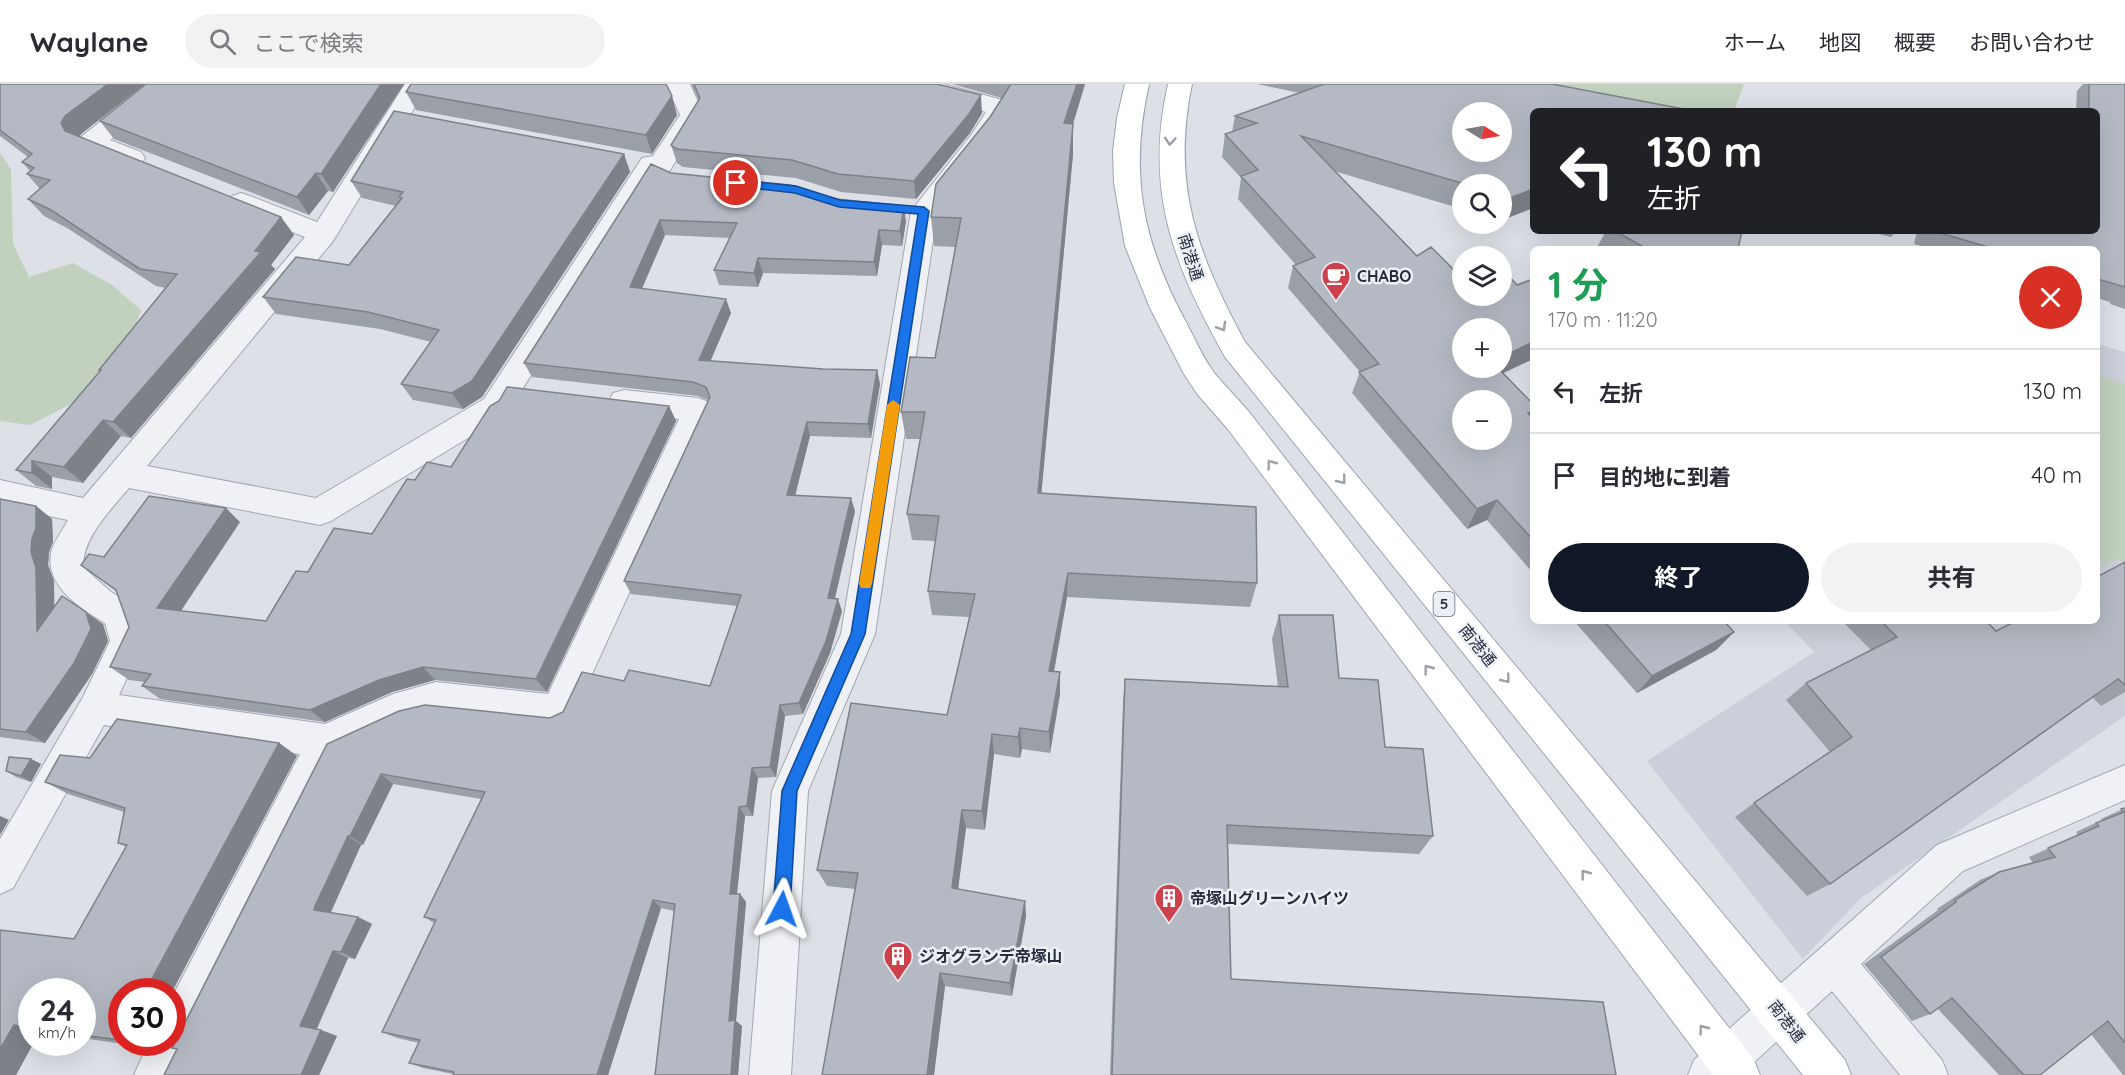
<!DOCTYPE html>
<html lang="ja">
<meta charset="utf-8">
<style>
:root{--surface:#fff;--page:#f2f2f3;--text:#2b2b33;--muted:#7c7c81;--line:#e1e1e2;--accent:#111827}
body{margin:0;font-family:Quicksand,"Noto Sans JP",sans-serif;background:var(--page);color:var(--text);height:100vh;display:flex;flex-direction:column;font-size:22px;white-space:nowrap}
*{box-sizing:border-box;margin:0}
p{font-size:20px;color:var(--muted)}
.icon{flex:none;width:33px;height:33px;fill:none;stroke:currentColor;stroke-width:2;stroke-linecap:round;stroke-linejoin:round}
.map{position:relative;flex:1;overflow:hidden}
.side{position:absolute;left:1530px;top:162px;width:570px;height:378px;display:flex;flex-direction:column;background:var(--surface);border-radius:9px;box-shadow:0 6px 24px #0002}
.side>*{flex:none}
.guide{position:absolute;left:1530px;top:24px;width:570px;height:126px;border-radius:9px;box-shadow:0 6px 24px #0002;background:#202124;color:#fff;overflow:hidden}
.needle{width:39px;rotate:101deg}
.buttons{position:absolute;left:1452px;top:18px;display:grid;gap:12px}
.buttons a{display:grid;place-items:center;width:60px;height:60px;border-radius:50%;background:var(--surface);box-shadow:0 6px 24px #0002;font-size:30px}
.speed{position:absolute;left:18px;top:894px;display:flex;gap:12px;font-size:30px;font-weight:700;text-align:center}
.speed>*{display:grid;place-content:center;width:78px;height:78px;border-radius:50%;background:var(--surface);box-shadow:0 6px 24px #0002;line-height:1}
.speed small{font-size:15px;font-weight:400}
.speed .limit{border:9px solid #d22;background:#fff;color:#111}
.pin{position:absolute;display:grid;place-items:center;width:51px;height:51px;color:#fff;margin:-26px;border:3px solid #fff;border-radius:50%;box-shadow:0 2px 6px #0007}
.me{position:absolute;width:66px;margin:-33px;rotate:4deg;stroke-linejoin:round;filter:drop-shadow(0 0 4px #0008)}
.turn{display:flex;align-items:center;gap:21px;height:126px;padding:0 18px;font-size:27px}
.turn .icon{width:78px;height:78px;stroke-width:2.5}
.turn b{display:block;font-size:42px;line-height:51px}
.round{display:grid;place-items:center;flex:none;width:63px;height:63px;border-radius:32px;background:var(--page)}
.overview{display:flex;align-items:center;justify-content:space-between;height:102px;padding:0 18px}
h1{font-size:36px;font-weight:700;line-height:45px;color:#1e9e55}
.primary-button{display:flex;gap:12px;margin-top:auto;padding:12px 18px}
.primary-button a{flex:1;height:69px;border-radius:36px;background:var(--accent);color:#fff;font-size:24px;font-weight:700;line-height:69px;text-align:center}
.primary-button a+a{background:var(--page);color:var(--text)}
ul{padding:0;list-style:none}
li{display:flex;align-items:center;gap:18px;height:84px;padding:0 18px;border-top:2px solid var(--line)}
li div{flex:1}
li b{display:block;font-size:22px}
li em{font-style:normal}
header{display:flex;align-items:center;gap:36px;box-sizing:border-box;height:84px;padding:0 30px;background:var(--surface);border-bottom:2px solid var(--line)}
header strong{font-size:28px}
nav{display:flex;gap:33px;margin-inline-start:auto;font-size:21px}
.search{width:420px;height:54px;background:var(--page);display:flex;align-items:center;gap:15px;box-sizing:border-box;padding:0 21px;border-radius:33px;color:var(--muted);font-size:22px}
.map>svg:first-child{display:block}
.built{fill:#cbcfd9}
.green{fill:#c1d1be}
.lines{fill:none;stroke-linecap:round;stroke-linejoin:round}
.minor-casing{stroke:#a3a7b1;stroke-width:2}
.primary-casing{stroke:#9ca3b2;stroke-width:2}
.minor{fill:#eff1f5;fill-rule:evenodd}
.primary{fill:#fff;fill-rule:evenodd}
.wall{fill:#9b9fa8}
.shaded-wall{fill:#7e8288}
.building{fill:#b4b9c3;stroke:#7e8288;stroke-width:1.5;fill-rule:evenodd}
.oneway{stroke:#9ea0a8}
.route{fill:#1a73e8;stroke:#114b97;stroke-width:1.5}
.slow{fill:#f59e0b}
.labels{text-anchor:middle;stroke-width:5;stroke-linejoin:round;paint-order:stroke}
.shield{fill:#eceff4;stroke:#626774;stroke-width:1.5}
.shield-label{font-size:15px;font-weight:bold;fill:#272d3d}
.street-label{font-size:16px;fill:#272d3d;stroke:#eceff4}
.poi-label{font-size:16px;font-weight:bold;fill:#272d3d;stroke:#eceff4;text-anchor:start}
</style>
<header>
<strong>Waylane</strong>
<div class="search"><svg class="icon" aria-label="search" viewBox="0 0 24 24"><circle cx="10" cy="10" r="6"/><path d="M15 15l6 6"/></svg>ここで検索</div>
<nav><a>ホーム</a><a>地図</a><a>概要</a><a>お問い合わせ</a></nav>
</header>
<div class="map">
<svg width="2125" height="991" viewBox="0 0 2125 991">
<rect width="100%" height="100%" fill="#dde0e7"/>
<path class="built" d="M2097 260 2125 268V632L1861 814 1803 875 1647 677 1814 568 1785 537H2097Z"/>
<path class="green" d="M1463 0H1744L1734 27H1587Z
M0 69 11 85 13 160 29 193 73 179 112 201 141 226 129 259 103 291 71 320 30 341 0 337Z
M2097 291 2125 300V479L2117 475 2097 484Z"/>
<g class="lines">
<g class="minor-casing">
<path id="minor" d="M149 0H176L173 5 110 56 141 68 145 74 141 80C122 85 100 71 82 64L78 58 82 52Z
M405 0H429L333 157 147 382 316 414 484 315 642 74 653 72 680 31 666 0H690L704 31 669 88 658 90 506 331 331 437 320 441 129 404C110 427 83 453 83 483L111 508 131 520 144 557 119 611 325 640 393 610 436 598 548 610 679 335 613 325 609 317 613 309 624 306 698 314 709 318 713 326 570 638 558 643 436 630 410 636 339 669 177 991H134L149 958H172V913L300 670 104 641 13 804 0 810V755L83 613 110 557 105 539C80 524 45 502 51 469 53 458 63 446 68 436L0 422V396L83 414 305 153 232 124 228 118 232 112 241 109 250 112 317 138Z
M912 0H943L1010 18 1013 24 990 62 937 129 875 550 808 707 791 991H749L772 707 841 550 911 127 972 50 986 28C967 23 923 17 912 0Z
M2125 681V716L1963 787 1861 880 1942 976 1948 991H1900L1832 907 1740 991H1688L1694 976 1937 761Z"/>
</g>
<g class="primary-casing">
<path id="primary" d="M1125 0H1149C1129 90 1142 157 1186 238 1195 255 1203 274 1215 290 1226 303 1238 315 1249 328L1754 976 1760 991H1713L1227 344 1198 311 1184 290 1150 224 1125 162 1114 99 1113 67 1117 34Z
M1168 0H1192C1171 101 1197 169 1245 258L1845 976 1851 991H1803L1225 273C1173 180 1144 107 1168 0Z"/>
</g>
<use href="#minor" class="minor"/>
<use href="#primary" class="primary"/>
</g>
<path class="wall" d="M0 0H145L81 50 79 53 281 133 294 151 271 181 275 185 131 354 121 352 83 399 52 393V405L36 402 16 386 100 287 99 286 166 204 156 202 67 144 44 132 28 115 40 105 27 90 30 87 22 78 28 73 0 52Z
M146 0H404L333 108 328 107 309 131 114 55 100 37Z
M691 0H937L982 29 970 49 916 115 841 108 796 94 683 83 677 79 671 61 699 17Z
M952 0H1085L1073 40V70L1041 409 1257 499 1250 523 1067 513 1054 587 1060 588V610L1050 669 1022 665 1020 674 994 670 985 746 966 744 958 805 1025 817 1026 832 1012 912 945 902 934 991H822L855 805 827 802 817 786 947 631 969 533 932 531 928 507 935 457 912 456 907 430 921 355H906L901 328 935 274 955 163 934 162 931 133 1002 14Z
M1257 0H1552L1533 27V124L1502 136V100H1462V125L1334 87 1417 172 1533 275 1503 289 1533 334V489L1487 436 1467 445 1352 309 1360 288 1288 204 1293 182 1296 181 1238 115 1241 94 1222 73 1225 50 1232 48 1235 32 1300 9Z
M2083 0H2125V225L2110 220V218L2097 214V165H1931L1914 160 1917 147H2097V27H2076L2077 7Z
M406 8 677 31 652 70 416 26Z
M624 70 630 88 482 313 463 325 413 316 401 300 431 258 380 245 276 230 263 213 349 181 396 122 362 114 351 97Z
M671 89 906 137 902 162 882 161 877 192 763 189 758 203 719 201 714 186 730 154 665 151 642 205 731 229 710 277 823 285 877 286 880 300 871 354 810 352 795 411 855 427 835 515 842 527 830 569 803 630 785 632 776 693 758 694 753 732H745L737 810H740L746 818 736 937 742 942 738 991H655L674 827 661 824 608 991H453V990L423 984 409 979 419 959 397 954 382 948 434 839 424 833 481 715 393 700 363 761H361L331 828 358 833 372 840 355 875 348 874 317 945 337 952 319 991H164L177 965 172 964 327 660 550 634 624 597 710 602 737 522 631 510 624 497 708 316 698 312 532 293 524 279Z
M1606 147H1742L1738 165H1596Z
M1867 147H1896L1891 153Z
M669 322 676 337 547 608 435 596 392 608 325 638 160 615 142 602 145 598 129 596 110 583 129 543 116 507 81 481 104 473 240 438 181 527 266 537 308 488 372 450 415 396 451 383Z
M0 415 36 422 52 435 53 458 49 468 48 481 54 497V523L103 540 108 557 92 590 45 659 0 653Z
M2125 478V608L2101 622 2092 613 1830 800 1807 812 1735 733 1754 719 1830 668 1786 616 1806 599 1871 566 1842 537H1986L1996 547Z
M1279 531 1339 594 1385 663 1433 752 1419 770 1228 760 1231 895 1616 991H1110L1123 618 1125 595 1278 603 1272 555Z
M1574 537H1724L1734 548 1716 566 1637 609Z
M279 659 297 672 122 908V958H147L144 963 82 954V908H32V958H34L16 991H0V846L74 855 126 763 118 759 124 728 68 710 45 698 90 674Z
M31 675 41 680 31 698 16 693 6 687Z
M2125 724V991H2123L2091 950 2040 991H1999L1938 925 1930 930 1912 937 1864 880 1938 826 1937 825 1980 796 1999 788 2033 779 2029 773 2078 751 2076 748 2102 736 2101 735Z"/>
<path class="shaded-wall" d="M108 0H145L81 50 76 57 65 47 61 39 65 32Z
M381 0H404L333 108 321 90Z
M1077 0H1085L1064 69V39Z
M981 11 982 29 970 49 916 115 914 97Z
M672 12 677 31 652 70 646 51Z
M1073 40V70L1039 435 1038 409Z
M624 70 630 88 482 313 463 325 452 309Z
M316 89 328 107 309 131 297 113Z
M1533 105V124L1502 136 1510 114Z
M904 122 906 137 902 162 900 147Z
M281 133 294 151 271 181 275 185 131 354 113 338 255 167Z
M660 136 665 151 636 218 630 203Z
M879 146 882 161 877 192 874 178Z
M758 174 763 189 758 203 754 189Z
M726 215 731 229 705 290 699 276Z
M1533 258V275L1482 299 1489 284H1502V273Z
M877 286 880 300 871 354 868 340Z
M669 322 676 337 547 608 536 595Z
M1533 327V334L1527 346 1528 329Z
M103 336 121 352 83 399 64 383Z
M807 338 810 352 792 424 787 411Z
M32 377 52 393V405L32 389Z
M851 414 855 427 832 526 828 514Z
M1497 416 1487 436 1467 445 1477 425Z
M36 422 52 435 53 458 49 468 48 481 54 497 55 559 37 547 31 468Z
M226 424 240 438 174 537 157 524Z
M1068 489 1067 513 1050 610 1049 587Z
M838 515 842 527 830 569 803 630 799 619Z
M86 528 103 540 108 557 92 590 45 659 26 648Z
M1734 548 1716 566 1637 609 1652 592Z
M423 583 435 596 392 608 325 638 310 626 379 596Z
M1060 588V610L1050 669 1049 648Z
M780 621 785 632 776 693 770 683Z
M1020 644 1022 665 1020 674 1018 653Z
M992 650 994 670 985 746 982 727Z
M279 659 297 672 172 908H147V904Z
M31 675 41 680 31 698 21 692Z
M752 684 758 694 753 732 747 722Z
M381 690 393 700 363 761 350 752Z
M739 723 745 732 736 819 730 810Z
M962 726 966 744 956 821 952 804Z
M0 732 9 736 0 751Z
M348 752 361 761 330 830 314 826 315 822Z
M740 810 746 818 736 937 742 942 738 991H731L729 937Z
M653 816 661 824 608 991H597Z
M1025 817 1026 832 1012 912 1010 899Z
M358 833 372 840 355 875 341 868Z
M333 867 348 874 315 948 300 942Z
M940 889 945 902 934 991H927Z
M14 941 32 946V958H34L16 991H0V965Z
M321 946 337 952 319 991H301Z
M129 958H147L144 963Z"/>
<path class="building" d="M0 0H108L65 32 61 39 65 47 281 133 255 167 261 168 113 338 103 336 64 383 32 377V389L16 386 101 286H99L177 190 140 185 51 126 28 115 50 96 27 90 34 84 22 78 32 70 0 46Z
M146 0H381L321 90 316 89 297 113 100 37Z
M411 0H666L672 12 646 51 406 8Z
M694 0H937L981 11 969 30 914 97 838 90 792 76 677 65 671 61 700 14Z
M1011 0H1077L1064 39 1073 40 1038 409 1256 423 1257 499 1068 489 1049 587 1060 588 1049 648 1020 644 1018 653 992 650 982 727 962 726 952 804 1025 817 1010 899 940 889 927 991H822L858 789 817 786 851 619 947 631 975 510 928 507 939 432 907 430 925 328H901L910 273 935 274 961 134 931 133 936 100 990 33Z
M1324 0H1552L1694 27H1533V105L1510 114 1502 111V100H1465L1301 52 1417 172 1431 163 1462 194V212H1502V191L1506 189 1517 201 1533 195V258L1502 273V244H1462V284H1498L1533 320V327L1528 329 1533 335V456L1497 416 1477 425 1359 288 1379 280 1293 182 1315 173 1241 92 1258 86 1225 50 1257 39 1235 32ZM1462 28H1502V68H1462ZM1462 316H1502V356H1462Z
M2089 0H2125V203L2097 195V165H1995L1933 147H2097V27H2089Z
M394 27 624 70 472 297 452 309 401 300 439 246 368 228 263 213 296 173 349 181 402 114 399 113 403 108 351 97Z
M651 80 671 89 790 101 836 115 904 122 900 147 879 146 874 178 758 174 754 189 714 186 737 139 660 136 630 203 726 215 699 276 823 285 877 286 868 340 807 338 787 411 851 414 828 514 838 515 826 557 799 619 780 621 770 683 752 684 747 722 739 723 730 810H740L729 937 735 936 731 991H655L675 820 653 816 597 991H453L454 988 409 979 420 956 382 948 436 836 424 833 485 708 381 690 350 752H348L315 822 314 826 358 833 341 868 333 867 300 942 321 946 301 991H164L177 965 172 964 327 660 399 627 425 621 550 634 563 628 582 588 624 597 629 586 710 602 741 511 624 497 710 313 706 303 693 298 524 279Z
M1615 147H1742L1738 165H1647Z
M507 303 669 322 536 595 423 583 379 596 310 626 142 602 151 590 110 583 129 543 116 506 81 481 89 470 104 473 149 412 226 424 157 524 266 537 296 487 308 488 334 444 372 450 407 395 415 396 427 378 451 383 490 322 499 317Z
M0 415 36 422V444L32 455 31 468 36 484 37 547 62 512 86 528 91 545 74 579 26 648 0 645Z
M2125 478V601L2118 595 1830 800 1754 719 1852 653 1806 599 1897 553 1881 537H1986L1996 547 2016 537H2097V493Z
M1279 531H1333L1339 594 1378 596 1385 663 1423 665 1433 752 1227 741 1231 895 1603 918 1616 991H1112L1125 595 1288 603Z
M1604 537H1724L1734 548 1652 592Z
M117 635 279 659 147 904V908H122V954L120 956 82 951V908H32V944L14 941 0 965V846L74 855 127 761 118 759 125 724 45 698 60 671 90 674Z
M9 673 31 675 21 692 6 687Z
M2125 724V959L2108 937 2040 991H2024L1952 914 1930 930 1881 873 1956 818 1955 816 1999 788 2055 773 2048 764 2099 742 2096 739 2124 728 2121 725Z"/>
<defs><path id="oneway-chevron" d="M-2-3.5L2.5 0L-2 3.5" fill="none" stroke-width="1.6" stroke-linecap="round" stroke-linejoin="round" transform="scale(1.5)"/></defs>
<g class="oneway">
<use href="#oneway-chevron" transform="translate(1170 57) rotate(94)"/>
<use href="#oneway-chevron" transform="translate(1222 243) rotate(60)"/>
<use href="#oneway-chevron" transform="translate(1271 380) rotate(-127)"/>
<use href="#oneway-chevron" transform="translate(1342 396) rotate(51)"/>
<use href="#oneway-chevron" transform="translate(1428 585) rotate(-127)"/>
<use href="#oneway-chevron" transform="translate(1506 595) rotate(51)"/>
<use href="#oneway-chevron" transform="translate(1585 790) rotate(-127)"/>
<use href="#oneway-chevron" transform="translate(1703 945) rotate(-127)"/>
</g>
<path class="route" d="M736 96 796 102 840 116 924 123 929 127 865 550 797 707 790 825 787 831 782 833 776 831 773 825 782 707 851 550 918 130 839 123 795 109 732 102V97Z"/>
<path class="slow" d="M893 316 900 321 872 500 870 504H861L859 500 887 321Z"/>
<defs>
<g id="cafe-pin" transform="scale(1.5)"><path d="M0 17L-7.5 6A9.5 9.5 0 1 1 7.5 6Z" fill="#cc414b" stroke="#eceff4"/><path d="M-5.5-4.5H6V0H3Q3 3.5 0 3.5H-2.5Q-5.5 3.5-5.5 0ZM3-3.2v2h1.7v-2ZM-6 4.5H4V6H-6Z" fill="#fff"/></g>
<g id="building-pin" transform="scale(1.5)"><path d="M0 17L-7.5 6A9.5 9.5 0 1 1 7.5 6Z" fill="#cc414b" stroke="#eceff4"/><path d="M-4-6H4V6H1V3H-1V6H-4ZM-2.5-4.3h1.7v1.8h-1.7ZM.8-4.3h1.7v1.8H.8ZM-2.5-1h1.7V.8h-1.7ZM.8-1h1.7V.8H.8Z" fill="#fff"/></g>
</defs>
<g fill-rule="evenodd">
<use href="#cafe-pin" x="1336" y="192"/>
<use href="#building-pin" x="1169" y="814"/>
<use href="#building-pin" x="898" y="872"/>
</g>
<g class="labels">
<rect class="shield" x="1433.5" y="508" width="21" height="24" rx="4.5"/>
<g class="shield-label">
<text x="1444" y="525">5</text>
</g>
<g class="street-label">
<text transform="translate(1191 173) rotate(72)" y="6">南港通</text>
<text transform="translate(1478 561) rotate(51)" y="6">南港通</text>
<text transform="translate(1787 937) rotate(52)" y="6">南港通</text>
</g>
<g class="poi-label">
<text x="1357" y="198">CHABO</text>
<text x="1190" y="820">帝塚山グリーンハイツ</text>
<text x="919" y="878">ジオグランデ帝塚山</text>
</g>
</g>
</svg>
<div class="buttons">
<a><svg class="needle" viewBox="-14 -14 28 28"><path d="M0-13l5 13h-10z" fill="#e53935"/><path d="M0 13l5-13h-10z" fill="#7c7c81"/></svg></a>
<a><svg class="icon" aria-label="search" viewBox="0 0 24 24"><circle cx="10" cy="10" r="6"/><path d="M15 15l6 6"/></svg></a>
<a><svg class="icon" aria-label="layers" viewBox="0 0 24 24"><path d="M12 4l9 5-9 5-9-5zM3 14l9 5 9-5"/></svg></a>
<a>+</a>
<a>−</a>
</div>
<div class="speed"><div>24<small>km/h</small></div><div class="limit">30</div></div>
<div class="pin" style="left:736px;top:99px;background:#d93025"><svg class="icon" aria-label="arrive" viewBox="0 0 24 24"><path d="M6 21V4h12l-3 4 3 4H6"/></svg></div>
<svg class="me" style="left:782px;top:825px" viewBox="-20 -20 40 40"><path d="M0-17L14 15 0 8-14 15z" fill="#1a73e8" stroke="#fff" stroke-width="4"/></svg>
<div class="guide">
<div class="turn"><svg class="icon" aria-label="left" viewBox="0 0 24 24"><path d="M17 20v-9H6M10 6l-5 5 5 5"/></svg><div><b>130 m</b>左折</div></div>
</div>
<section class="side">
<div class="overview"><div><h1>1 分</h1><p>170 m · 11:20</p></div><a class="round" style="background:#d93025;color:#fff"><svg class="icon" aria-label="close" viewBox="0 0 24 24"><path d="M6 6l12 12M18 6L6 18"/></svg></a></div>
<ul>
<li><svg class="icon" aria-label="left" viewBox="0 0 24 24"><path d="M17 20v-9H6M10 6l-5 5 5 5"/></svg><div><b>左折</b></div><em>130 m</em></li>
<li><svg class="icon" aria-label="arrive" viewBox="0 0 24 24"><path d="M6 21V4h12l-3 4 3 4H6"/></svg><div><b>目的地に到着</b></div><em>40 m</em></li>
</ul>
<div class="primary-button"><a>終了</a><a>共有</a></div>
</section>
</div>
